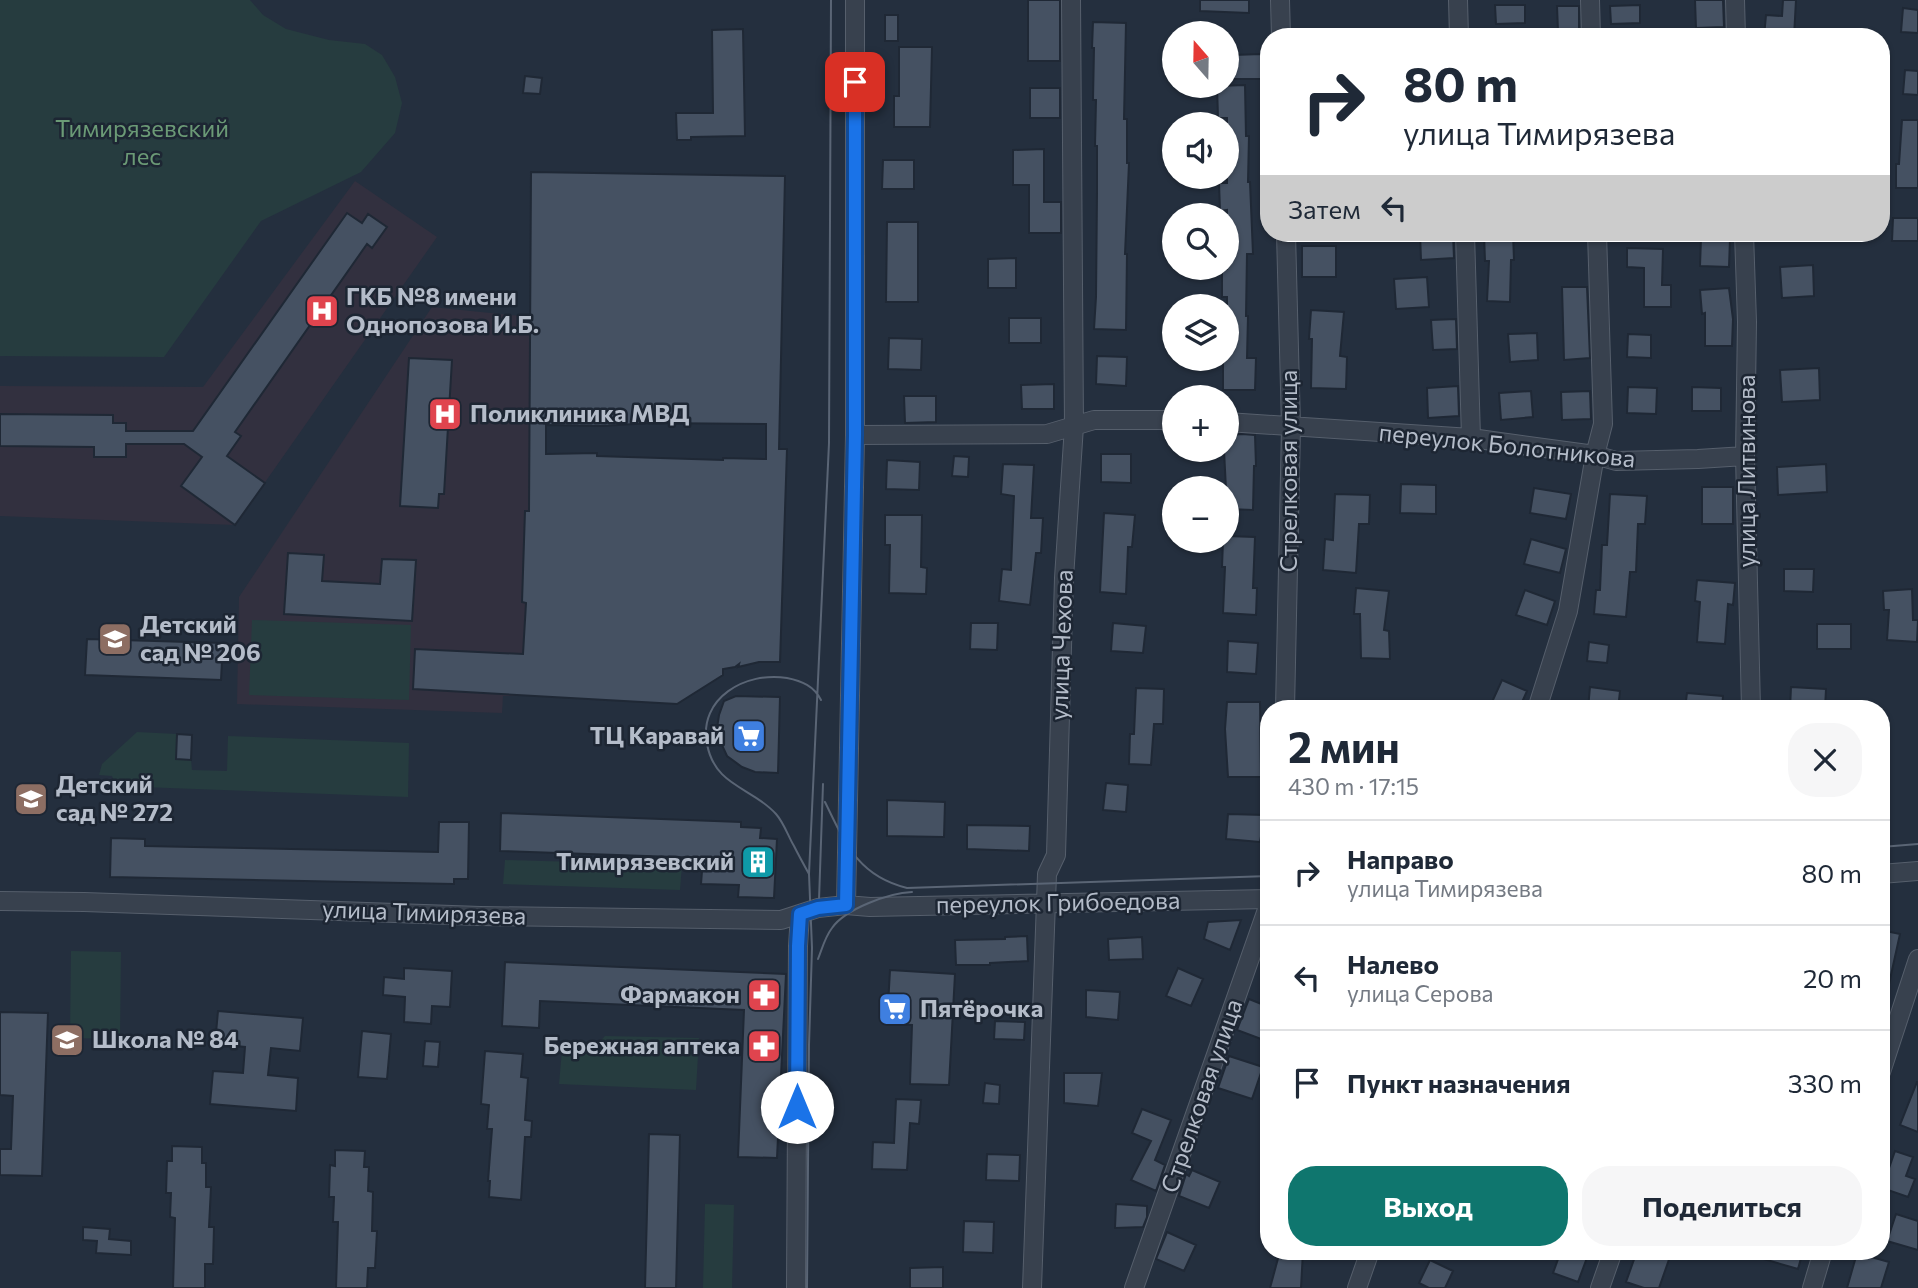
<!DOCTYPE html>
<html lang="ru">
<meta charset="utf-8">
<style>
:root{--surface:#fff;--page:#f6f6f7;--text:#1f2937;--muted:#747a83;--line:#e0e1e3;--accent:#0f766e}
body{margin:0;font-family:Commissioner,sans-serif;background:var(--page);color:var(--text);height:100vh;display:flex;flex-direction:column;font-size:26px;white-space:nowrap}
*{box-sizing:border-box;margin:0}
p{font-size:23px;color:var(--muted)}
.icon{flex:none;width:38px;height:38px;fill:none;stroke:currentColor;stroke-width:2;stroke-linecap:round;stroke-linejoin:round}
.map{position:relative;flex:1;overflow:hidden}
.sheet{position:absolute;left:1260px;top:700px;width:630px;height:560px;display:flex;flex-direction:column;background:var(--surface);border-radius:28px;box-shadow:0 2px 5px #0004}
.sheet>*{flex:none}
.top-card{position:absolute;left:1260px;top:28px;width:630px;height:214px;border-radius:28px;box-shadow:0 2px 5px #0004;background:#fff;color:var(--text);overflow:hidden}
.needle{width:46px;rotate:340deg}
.tools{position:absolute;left:1162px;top:21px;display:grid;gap:14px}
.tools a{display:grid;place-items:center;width:77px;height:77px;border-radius:50%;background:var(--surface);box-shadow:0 2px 5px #0004;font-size:35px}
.pin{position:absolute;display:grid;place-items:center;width:60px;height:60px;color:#fff;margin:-30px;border-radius:14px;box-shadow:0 4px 10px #0006}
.me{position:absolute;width:77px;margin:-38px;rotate:0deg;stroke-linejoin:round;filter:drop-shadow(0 0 5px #0008)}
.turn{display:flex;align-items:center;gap:24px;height:147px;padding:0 28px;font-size:32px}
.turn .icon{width:91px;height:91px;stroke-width:2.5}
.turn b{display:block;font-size:49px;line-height:60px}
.then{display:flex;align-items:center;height:66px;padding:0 28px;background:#0003;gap:14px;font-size:26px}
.round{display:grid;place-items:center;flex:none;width:74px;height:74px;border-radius:28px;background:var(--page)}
.head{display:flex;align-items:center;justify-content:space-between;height:119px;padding:0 28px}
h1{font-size:42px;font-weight:700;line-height:52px}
.action{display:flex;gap:14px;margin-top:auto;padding:14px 28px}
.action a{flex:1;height:80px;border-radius:28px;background:var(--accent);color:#fff;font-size:28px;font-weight:700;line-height:80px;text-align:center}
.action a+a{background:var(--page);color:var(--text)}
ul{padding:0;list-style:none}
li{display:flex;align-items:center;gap:21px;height:105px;padding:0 28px;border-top:2px solid var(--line)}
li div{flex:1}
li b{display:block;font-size:26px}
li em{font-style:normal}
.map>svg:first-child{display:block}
.medical{fill:#32303f}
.green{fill:#263c3f}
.building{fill:#455162;stroke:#1f2835;stroke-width:2;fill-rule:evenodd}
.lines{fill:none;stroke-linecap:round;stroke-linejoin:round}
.minor-casing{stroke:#565f6c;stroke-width:20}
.minor{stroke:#38414e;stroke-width:18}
.tram{stroke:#5a6575;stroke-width:2}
.route-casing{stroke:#114b97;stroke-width:18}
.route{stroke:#1a73e8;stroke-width:12}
.labels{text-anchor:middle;stroke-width:5;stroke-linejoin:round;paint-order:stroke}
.park-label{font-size:24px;fill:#6b9a76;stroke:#1d2633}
.poi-label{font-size:24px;font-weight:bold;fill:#b4bcc9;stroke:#1d2633;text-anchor:start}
.street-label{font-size:24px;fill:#b4bcc9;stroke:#1d2633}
</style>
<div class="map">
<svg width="1918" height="1288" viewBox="0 0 1918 1288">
<rect width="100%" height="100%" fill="#242f3e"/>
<path class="medical" d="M355 181 437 237 235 525 0 516V386L203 387Z
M432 307 530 317 529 511 525 512 522 602 526 603 521 696H503L502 713 237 704 239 597Z"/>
<path class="green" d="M0 0H250L263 15 286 29 329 40 365 44 382 55 395 77 402 103 395 133 361 172 261 221 164 357 0 356Z
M252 620 411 625 409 700 249 695Z
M137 732 177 734 176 758 191 760 192 770 227 771 228 736 409 743 408 797 116 786 112 776 99 775 102 764Z
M505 860 682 865 680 890 503 884Z
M71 951 121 952 120 1039 70 1038Z
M605 1036 699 1038 696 1090 559 1084 562 1050H592Z
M705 1204 734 1205 732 1288H703Z"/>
<path class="building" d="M1028 0H1060V61H1028Z
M1200 0H1249V13L1200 11Z
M1695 0H1723L1724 27 1696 28Z
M1783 0H1796L1794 37H1764L1766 15 1782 16Z
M1495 5H1525V23L1496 24Z
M1640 5V23L1611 24 1610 6Z
M1557 6H1579V30L1558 31Z
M1903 8 1918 10V33L1901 32Z
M885 15H898V41H885Z
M1093 22 1126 23 1124 119H1127V163H1129L1125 254H1127L1126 330 1094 329 1096 297 1097 193V146H1095L1096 100H1093L1094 48H1092Z
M743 29 745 136 691 137V140H677L676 113H713L712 30Z
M899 47H932L930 127H894V96H899Z
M1261 54 1262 79H1233V55Z
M1905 70 1918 71V95L1903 94Z
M525 76 542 78 540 94 523 93Z
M1245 85 1246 136H1249L1248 182H1250L1253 254H1247L1246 316H1248L1247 358H1256L1255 390H1223V359H1227V297H1222V269H1227V210L1220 211 1219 183H1227V118H1218L1217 86Z
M1030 88H1060V118H1030Z
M1902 120H1918V188H1896V164H1899Z
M1044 149V202H1061V233H1029V185H1013V150Z
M883 160H914V189H882Z
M531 172 785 176 779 449H787L780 662H759L738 667 739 664 735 667 723 669V675L677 704 413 689 415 649 523 654 526 603 522 602 525 511H529ZM651 423 766 424V459L723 458V460L597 456V453L546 454V425L602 426Z
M347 213 362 223 368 214 387 227 372 248 367 244 235 432 241 436 227 456 265 483 235 525 181 486 202 457 184 444H126V457H94V447L0 446V414L113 415V423H126V431H193Z
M1893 218H1918V241H1892Z
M887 222H918V302H886Z
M1420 233H1453L1454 258 1421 260Z
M1513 233 1514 260H1511L1510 302 1487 301 1489 261H1485L1484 234Z
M1701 238 1730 239 1729 267 1700 266Z
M1302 246H1336V277H1302Z
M1627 248 1663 249 1662 285H1671V307H1644V268L1627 267Z
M1016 258V288H988V259Z
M1813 265 1814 296 1782 298 1780 267Z
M1427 277 1429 307 1396 309 1394 279Z
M1562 287H1587L1590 358 1564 360Z
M1729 288 1733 319 1732 346H1705V313L1702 314 1700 290Z
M1311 310 1344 312 1340 356 1347 357 1346 389 1311 388 1312 339H1309Z
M1009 318H1041V343H1009Z
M1456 319 1457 349 1433 350 1431 320Z
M1537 333 1538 360 1510 362 1508 334Z
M1628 334 1651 335V358L1627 357Z
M889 338 922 339 921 370 888 369Z
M1097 356 1127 357 1126 386 1096 384Z
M409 358 452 360 444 494H439L438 508 400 506Z
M1819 368 1820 400 1782 402 1780 370Z
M1054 384V409H1022L1021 385Z
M1458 386 1459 416 1428 418 1427 388Z
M1628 387 1657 388 1656 414 1627 413Z
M1692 387 1721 388V411H1692Z
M1531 391 1533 417 1501 420 1499 393Z
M1590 391 1591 419 1562 420 1561 392Z
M904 396H936V422L905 423Z
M1242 434 1255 435 1256 466H1254L1253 510 1227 509 1224 450H1227V435Z
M1101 454H1131V483L1101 482Z
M954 456 969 457 968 477 952 476Z
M887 460 920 462 919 490 886 489Z
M1003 464 1034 465 1031 518H1043L1041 553H1036L1030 605 999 601 1002 569 1011 570 1014 496 1001 494Z
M1826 464 1827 492 1778 495 1777 467Z
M1401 484 1436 485V514L1400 513Z
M1702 487H1733V524H1702Z
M1534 488 1571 494 1566 519 1530 513Z
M1335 494 1370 495 1369 524H1359L1356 573 1323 570 1325 539 1333 540Z
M1610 494 1647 496 1645 524H1638L1636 572H1630L1626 617 1594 614 1596 590H1600L1602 545H1607Z
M1104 513 1135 515 1132 547H1128L1126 594 1100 592Z
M885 515H922L921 567 927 568 926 594 889 593 890 545H885Z
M1227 536 1255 537 1253 588H1257L1256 615 1223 613 1225 567H1222L1223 541H1227Z
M1531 539 1566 549 1560 573 1524 564Z
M288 553 324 555 322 581 380 584 382 559 416 560 412 621 284 614Z
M1784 569H1814L1813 592 1784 591Z
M1697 580 1735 583 1733 605 1728 604 1725 644 1697 642 1700 602 1695 601Z
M1356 588 1389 591 1384 630 1389 631 1390 659 1361 658 1360 614H1354Z
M1912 589 1913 620H1918L1917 642 1887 640 1889 610H1884L1883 591Z
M1525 590 1555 601 1547 625 1516 615Z
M971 623H998L997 650 970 649Z
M1113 623 1146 626 1143 653 1111 651Z
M1817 624H1851V649H1817Z
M87 639 223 643 221 680 85 675Z
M1228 641 1258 643 1256 674 1227 672Z
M1589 642 1609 645 1607 663 1587 661Z
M1502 680 1527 691 1519 709H1508L1492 702Z
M1590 687 1620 691 1618 709H1588Z
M1791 687 1826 689 1825 709H1790Z
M1136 688 1164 689 1163 724H1154L1151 765 1129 764 1130 734H1134Z
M1687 693 1723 696 1722 709H1685Z
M736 696 780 697 778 773 755 772 742 767 727 756 721 743 717 728 719 715 724 701Z
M1227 702H1260L1261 777H1228L1225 729Z
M177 734 192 735 191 760 176 759Z
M1106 783 1128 785 1126 812 1103 810Z
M887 800 945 802 944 837 887 836Z
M501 813 741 822V827L761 828 760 838 777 839 774 898 738 897 739 885 701 884 703 858 500 851Z
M1228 814 1265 815 1260 842 1226 839Z
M439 822H469L468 879H454V884L110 877 111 838 145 839V846L438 852Z
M967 825 1030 826 1029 851 967 849Z
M1241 920 1230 950 1204 939 1208 922Z
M1881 930 1900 934 1887 993 1881 992Z
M1027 936 1028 961 990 963V965H956L955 940 1005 939V937Z
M1142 937 1143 959 1109 960 1108 939Z
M505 962 786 974 777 1158 738 1157 744 1010 540 1001 539 1028 502 1026Z
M404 968 452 971 450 1007 432 1006 431 1024 404 1022 405 997 383 995 384 977 404 979Z
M1178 968 1203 979 1191 1006 1166 996Z
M890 970 955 974 949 1085 910 1084 912 1025 887 1024Z
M1086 990 1120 992 1118 1020 1086 1017Z
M1249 999 1269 1007V1042L1237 1030Z
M218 1011 303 1018 300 1051 271 1048 268 1075 298 1078 296 1111 210 1104 213 1071 243 1073 245 1047 215 1044Z
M0 1012 48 1013 42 1176 0 1175V1149H11L13 1096 0 1095Z
M995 1021 1025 1022 1024 1040 994 1039Z
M362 1031 391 1034 387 1079 358 1077Z
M425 1041 440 1042 438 1067 423 1066Z
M485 1051 523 1054 521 1077 528 1078 525 1120 532 1121 531 1137H525L521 1200 489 1197 490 1181H488L492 1129H487L489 1105 481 1104Z
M1229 1056 1263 1067 1252 1099 1218 1088Z
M1064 1073H1102L1098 1106 1064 1103Z
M1917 1082H1918V1132L1900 1125Z
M985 1083 1000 1085 999 1104 983 1103Z
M896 1099 921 1100 919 1124 910 1123 907 1170 872 1169 873 1142 894 1143Z
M1142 1109 1171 1120 1155 1160 1165 1165 1156 1191 1131 1180 1151 1141 1132 1133Z
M649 1134 680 1135 676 1288H645Z
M172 1146 202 1147V1163H206V1187H211L209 1227H214L213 1264H205V1288H173L175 1218 170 1217 171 1193H166L167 1161H172Z
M335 1150 365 1151 364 1167H369L368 1191 373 1192 372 1231H377L375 1268H368L367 1288H336L338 1222H333L334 1197H329L330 1165 335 1166Z
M1895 1151 1913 1157 1906 1176 1915 1179 1908 1197 1882 1188Z
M987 1154 1020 1155 1019 1181 986 1180Z
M1192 1170 1220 1182 1209 1208 1179 1196 1186 1174 1189 1176Z
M1116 1204 1147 1206V1217L1143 1227 1115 1228Z
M1896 1214 1918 1221V1250L1887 1241Z
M964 1221 994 1222 993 1253 963 1252Z
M83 1227 110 1229 109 1239 131 1241V1255L96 1253 97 1241 83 1240Z
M1167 1232 1196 1245 1184 1271 1156 1259Z
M1280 1251H1303L1301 1288H1270Z
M1561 1251H1578L1588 1255 1578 1282 1553 1273Z
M1637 1251H1672L1659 1288H1644L1626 1282Z
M1751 1251H1803L1798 1269 1750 1255Z
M1857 1253 1889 1262 1881 1288H1847Z
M1430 1260 1453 1271 1445 1288H1429L1419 1283Z
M943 1267V1288H910V1268Z"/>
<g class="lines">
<g class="minor-casing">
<path id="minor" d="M1280 0 1281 37
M1458 0 1459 37
M1590 0 1591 37
M1735 0 1736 37
M1465 233 1471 438
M1744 233 1747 322 1745 456 1751 709
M1227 422 1471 438 1595 455 1616 461 1698 459 1745 456
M855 435 1047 434 1094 420H1174
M1285 709 1291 427 1286 233
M1537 709 1568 611 1595 455 1603 424 1597 233
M1881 874 1918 871
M0 901 84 902 480 916 781 920 818 908 846 905 870 907 1269 899
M846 905 855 435V0
M1881 1072 1918 959
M796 1288 798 946 800 914
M1032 1288 1047 874 1056 855 1064 578 1074 426 1071 0
M1134 1288 1269 904
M1357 1288 1370 1251
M1600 1288 1613 1251
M1812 1288 1823 1251"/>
</g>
<use href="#minor" class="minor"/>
<path class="tram" d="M825 802C845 843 858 876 907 888L1269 876
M1881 847 1918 844
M809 874C804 865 799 856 794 846 788 836 784 823 776 814 752 787 715 787 707 744 698 698 746 671 787 678 802 681 814 686 821 700
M819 900 823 784
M818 959C822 949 825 937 832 928 845 909 889 893 912 892
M807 1288 809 1045 812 948 809 874 829 443 831 0"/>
</g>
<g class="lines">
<g class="route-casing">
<path id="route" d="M797 1107 798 946 800 914 818 908 846 905 855 435V82"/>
</g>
<use href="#route" class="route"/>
</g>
<defs>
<g id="hospital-square" transform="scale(1.75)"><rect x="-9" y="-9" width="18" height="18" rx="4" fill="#e0444e" stroke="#1d2633"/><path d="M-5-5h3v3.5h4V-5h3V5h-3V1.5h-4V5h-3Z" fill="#fff"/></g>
<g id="school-square" transform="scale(1.75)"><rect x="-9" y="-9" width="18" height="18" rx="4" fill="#8d6e63" stroke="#1d2633"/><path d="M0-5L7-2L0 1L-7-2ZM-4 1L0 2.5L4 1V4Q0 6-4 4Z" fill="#fff"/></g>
<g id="supermarket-square" transform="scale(1.75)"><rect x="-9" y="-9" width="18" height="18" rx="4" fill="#3f7fe0" stroke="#1d2633"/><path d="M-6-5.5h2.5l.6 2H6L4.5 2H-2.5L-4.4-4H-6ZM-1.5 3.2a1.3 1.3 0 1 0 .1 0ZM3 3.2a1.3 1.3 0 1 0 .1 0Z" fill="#fff"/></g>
<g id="building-square" transform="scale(1.75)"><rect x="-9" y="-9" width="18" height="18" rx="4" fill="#0f9aa8" stroke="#1d2633"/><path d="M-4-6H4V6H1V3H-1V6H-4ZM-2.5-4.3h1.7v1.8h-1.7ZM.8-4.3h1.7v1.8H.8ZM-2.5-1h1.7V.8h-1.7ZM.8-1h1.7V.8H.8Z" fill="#fff"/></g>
<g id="pharmacy-square" transform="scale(1.75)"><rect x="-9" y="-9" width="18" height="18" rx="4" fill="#e0444e" stroke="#1d2633"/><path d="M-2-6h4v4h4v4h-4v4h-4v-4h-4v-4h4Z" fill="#fff"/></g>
</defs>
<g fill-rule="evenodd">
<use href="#hospital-square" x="322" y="311"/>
<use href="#hospital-square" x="445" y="414"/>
<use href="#school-square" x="115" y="639"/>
<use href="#supermarket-square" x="749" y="736"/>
<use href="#school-square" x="31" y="799"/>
<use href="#building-square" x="758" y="862"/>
<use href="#pharmacy-square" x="764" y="995"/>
<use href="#supermarket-square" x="895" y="1009"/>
<use href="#school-square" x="67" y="1040"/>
<use href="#pharmacy-square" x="764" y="1046"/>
</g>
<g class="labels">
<g class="park-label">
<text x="142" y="137">Тимирязевский<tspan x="142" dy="28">лес</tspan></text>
</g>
<g class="poi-label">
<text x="346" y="305">ГКБ №8 имени<tspan x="346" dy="28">Однопозова И.Б.</tspan></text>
<text x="470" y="422">Поликлиника МВД</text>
<text x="140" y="633">Детский<tspan x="140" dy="28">сад № 206</tspan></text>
<text x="724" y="744" text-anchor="end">ТЦ Каравай</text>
<text x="56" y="793">Детский<tspan x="56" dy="28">сад № 272</tspan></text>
<text x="734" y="870" text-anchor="end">Тимирязевский</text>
<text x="740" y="1003" text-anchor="end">Фармакон</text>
<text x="920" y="1017">Пятёрочка</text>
<text x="92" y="1048">Школа № 84</text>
<text x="740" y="1054" text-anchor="end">Бережная аптека</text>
</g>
<g class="street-label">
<text transform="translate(1507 446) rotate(6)" y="8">переулок Болотникова</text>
<text transform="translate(1289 471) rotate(-90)" y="8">Стрелковая улица</text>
<text transform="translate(1747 471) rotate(-90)" y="8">улица Литвинова</text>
<text transform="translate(1062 645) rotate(-88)" y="8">улица Чехова</text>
<text transform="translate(1058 903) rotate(-1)" y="8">переулок Грибоедова</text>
<text transform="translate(424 913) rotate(2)" y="8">улица Тимирязева</text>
<text transform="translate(1202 1096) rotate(-71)" y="8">Стрелковая улица</text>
</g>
</g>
</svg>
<div class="tools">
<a><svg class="needle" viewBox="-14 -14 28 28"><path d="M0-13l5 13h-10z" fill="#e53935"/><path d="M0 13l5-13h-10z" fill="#747a83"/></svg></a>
<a><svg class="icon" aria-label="sound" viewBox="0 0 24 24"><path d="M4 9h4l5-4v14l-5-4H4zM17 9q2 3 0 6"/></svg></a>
<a><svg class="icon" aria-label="search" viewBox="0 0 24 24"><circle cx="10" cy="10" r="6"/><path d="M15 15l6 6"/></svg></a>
<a><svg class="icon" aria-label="layers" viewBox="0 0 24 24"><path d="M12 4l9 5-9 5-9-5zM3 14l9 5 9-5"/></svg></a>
<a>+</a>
<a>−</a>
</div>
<div class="pin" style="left:855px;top:82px;background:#d93025"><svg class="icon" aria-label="arrive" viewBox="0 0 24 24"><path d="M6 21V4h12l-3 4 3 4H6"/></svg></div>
<svg class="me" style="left:797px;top:1107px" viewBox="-20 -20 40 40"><circle r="19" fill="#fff"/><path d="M0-13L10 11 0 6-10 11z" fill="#1a73e8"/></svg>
<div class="top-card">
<div class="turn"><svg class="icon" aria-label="right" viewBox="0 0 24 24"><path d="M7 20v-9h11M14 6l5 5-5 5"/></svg><div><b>80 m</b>улица Тимирязева</div></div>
<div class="then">Затем<svg class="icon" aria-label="left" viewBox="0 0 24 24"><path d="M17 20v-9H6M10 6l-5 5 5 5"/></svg></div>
</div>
<section class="sheet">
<div class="head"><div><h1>2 мин</h1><p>430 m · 17:15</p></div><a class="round"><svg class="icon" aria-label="close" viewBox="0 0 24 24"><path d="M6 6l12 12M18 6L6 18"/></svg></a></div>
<ul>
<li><svg class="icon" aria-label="right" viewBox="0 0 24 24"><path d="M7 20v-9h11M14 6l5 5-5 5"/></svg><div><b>Направо</b><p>улица Тимирязева</p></div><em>80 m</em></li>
<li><svg class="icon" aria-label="left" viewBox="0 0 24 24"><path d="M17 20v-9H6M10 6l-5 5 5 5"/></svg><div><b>Налево</b><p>улица Серова</p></div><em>20 m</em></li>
<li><svg class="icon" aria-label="arrive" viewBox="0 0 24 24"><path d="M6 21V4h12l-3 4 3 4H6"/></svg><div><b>Пункт назначения</b></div><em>330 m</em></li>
</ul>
<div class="action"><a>Выход</a><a>Поделиться</a></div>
</section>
</div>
